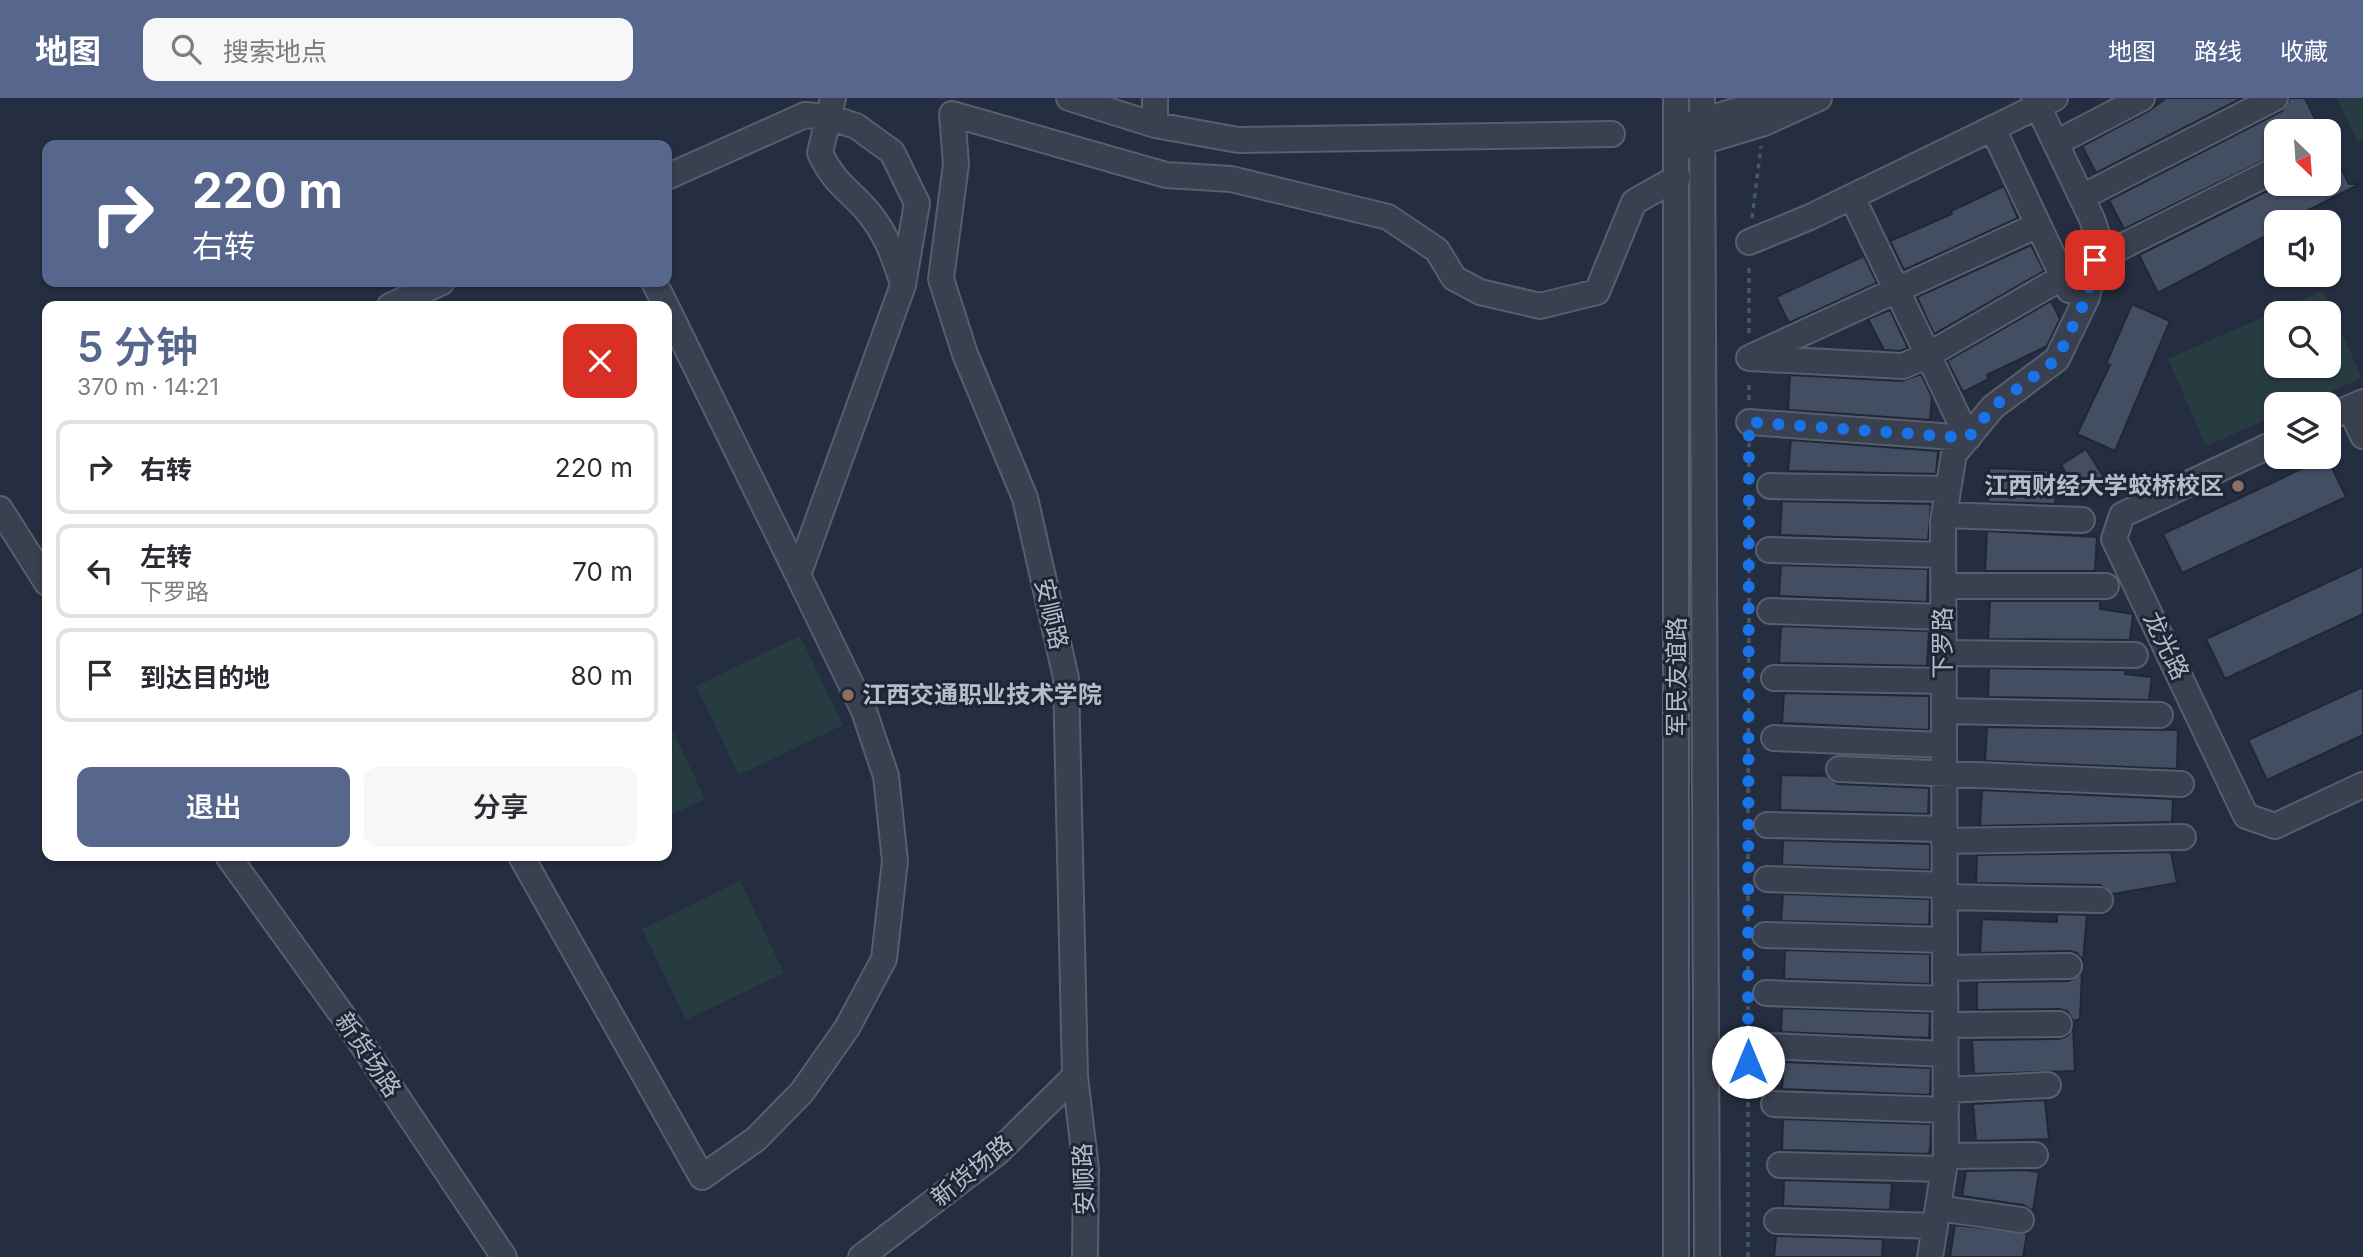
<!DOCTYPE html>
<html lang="zh">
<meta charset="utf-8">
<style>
:root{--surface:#fff;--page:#f7f7f7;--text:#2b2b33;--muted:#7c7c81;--line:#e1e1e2;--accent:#56668d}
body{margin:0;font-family:Inter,"Noto Sans SC",sans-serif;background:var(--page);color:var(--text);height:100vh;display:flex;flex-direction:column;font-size:26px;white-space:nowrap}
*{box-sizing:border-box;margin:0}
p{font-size:23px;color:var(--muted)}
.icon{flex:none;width:38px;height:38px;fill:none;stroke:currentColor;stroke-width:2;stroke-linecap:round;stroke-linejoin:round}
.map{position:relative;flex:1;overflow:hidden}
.sheet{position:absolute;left:42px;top:203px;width:630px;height:560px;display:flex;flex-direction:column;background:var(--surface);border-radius:14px;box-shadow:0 2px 5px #0004}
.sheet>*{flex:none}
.banner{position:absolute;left:42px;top:42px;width:630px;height:147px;border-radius:14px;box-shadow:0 2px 5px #0004;background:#56668d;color:#fff;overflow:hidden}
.needle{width:46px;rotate:155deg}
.buttons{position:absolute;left:2264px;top:21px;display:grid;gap:14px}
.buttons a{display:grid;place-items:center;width:77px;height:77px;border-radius:14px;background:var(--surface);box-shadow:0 2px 5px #0004;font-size:35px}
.pin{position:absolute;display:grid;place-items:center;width:60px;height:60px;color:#fff;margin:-30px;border-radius:14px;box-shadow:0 4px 10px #0006}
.me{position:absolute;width:77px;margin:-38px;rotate:0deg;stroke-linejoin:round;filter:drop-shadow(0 0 5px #0008)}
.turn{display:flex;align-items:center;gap:24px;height:147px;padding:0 35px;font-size:32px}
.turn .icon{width:91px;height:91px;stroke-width:2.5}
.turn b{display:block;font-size:49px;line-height:60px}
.round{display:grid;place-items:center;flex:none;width:74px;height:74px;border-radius:14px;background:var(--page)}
.overview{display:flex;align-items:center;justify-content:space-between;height:119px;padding:0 35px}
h1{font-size:42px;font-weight:600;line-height:52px;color:var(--accent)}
.button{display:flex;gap:14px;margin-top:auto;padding:14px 35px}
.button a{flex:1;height:80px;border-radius:14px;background:var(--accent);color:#fff;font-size:28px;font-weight:600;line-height:80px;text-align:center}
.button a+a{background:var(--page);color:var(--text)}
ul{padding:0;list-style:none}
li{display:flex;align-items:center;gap:21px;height:94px;margin:0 14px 10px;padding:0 21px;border:4px solid var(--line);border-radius:14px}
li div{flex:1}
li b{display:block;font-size:26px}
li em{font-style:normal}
header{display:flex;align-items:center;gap:42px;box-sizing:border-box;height:98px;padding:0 35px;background:var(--accent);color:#fff}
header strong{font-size:33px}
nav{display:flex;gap:38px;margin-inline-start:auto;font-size:24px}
.search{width:490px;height:63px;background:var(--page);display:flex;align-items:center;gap:18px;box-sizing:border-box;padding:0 24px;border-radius:14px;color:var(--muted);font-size:26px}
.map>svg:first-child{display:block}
.green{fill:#273c41;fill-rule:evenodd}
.building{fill:#434e62;stroke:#202737;stroke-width:2}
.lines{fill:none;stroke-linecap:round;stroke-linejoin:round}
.minor-casing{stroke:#575e6d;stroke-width:28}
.path{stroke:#45595e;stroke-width:3.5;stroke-dasharray:5 5;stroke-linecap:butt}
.minor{stroke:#394050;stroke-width:24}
.route{stroke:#1a73e8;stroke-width:12;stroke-dasharray:0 21.6}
.education-dot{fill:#8d6e63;stroke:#1e2535;stroke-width:2.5}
.labels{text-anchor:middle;stroke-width:6;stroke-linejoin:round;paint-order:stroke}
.poi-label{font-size:24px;font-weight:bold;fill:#b5bcca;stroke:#1e2535;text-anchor:end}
.street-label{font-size:24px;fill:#b5bcca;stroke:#1e2535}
</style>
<header>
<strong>地图</strong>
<div class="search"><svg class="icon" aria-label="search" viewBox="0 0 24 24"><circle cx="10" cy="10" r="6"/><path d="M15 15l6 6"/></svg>搜索地点</div>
<nav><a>地图</a><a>路线</a><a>收藏</a></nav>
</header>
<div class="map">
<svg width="2363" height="1159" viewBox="0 0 2363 1159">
<rect width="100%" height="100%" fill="#242e40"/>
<path class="green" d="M2337 0H2363V42L2358 44Z
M2323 193 2362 280 2301 306H2277V317L2206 348 2168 261ZM2277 215H2329V268H2277Z
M800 538 843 627 739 677 696 588Z
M667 621 705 701 667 719Z
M740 783 784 875 686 922 642 831Z"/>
<path class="building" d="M2166 0H2242L2096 75 2082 48 2149 13Z
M2290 0H2305L2321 33H2277V56L2124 131 2109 102 2282 13Z
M2329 46 2349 86H2360L2285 124H2277V132L2158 195 2139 157 2281 86H2329Z
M2004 88 2018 120 1904 172 1890 143 1952 116 1951 113Z
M2031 147 2044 173 1934 236 1917 199Z
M1864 158 1877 185 1789 225 1776 199Z
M2051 203 2060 221 2047 248 1987 277 1989 281 1963 294 1947 263Z
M2132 206 2170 223 2115 353 2077 336 2110 267 2106 266Z
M1890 212 1908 250 1900 253 1884 252 1868 221Z
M1921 276 1932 299 1930 322 1788 312 1790 277 1902 283Z
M1791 342 1938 353 1936 376 1788 373Z
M2086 351 2108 386 2083 402 2061 367Z
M2327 359 2346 399 2182 475 2163 436Z
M1989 370 2057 373 2055 406 1988 404Z
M1782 403 1931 406 1928 442 1780 437Z
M1987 433 2097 439 2095 473H1985Z
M1781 467 1928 471 1927 504 1779 498Z
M2363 468V516L2225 581 2206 541Z
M1990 503H2100V511L2133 516 2130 542 1988 541Z
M1781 528 1929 533 1927 568 1779 565Z
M1989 570 2125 572V576L2152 579 2149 602 1988 599Z
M2363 589V637L2267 682 2248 642Z
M1784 595 1929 598V632L1782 625Z
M1987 629 2178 632 2177 671 1985 663Z
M1781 677 1826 678 1838 686 1929 690 1928 716 1780 712Z
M1982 692 2173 701 2172 724 1980 728Z
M1783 742 1930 746V772L1782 767Z
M2171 754 2177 785 2113 796 2100 787 1976 785 1977 757Z
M1783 796 1930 801 1929 827 1781 823Z
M2057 816 2087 817 2083 863 2077 855 2069 853 1980 855 1982 821 2057 824Z
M1785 852 1930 856V886L1784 881Z
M2082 875 2080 921 2073 923 2067 913 2059 911 1977 912V884L2069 883Z
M1782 910 1930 915 1929 940 1781 934Z
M2073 928 2075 973 1974 976 1972 942 2059 941 2067 938Z
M1784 964 1931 970 1930 997 1782 991Z
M2045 1002 2049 1041 1976 1043 1973 1006Z
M1783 1021 1931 1026 1930 1053 1927 1056 1782 1052Z
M2024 1072 2039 1074 2033 1113 2023 1107 1962 1098 1966 1073Z
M1784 1082 1892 1085 1890 1112 1783 1108Z
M1955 1127 2027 1135 2023 1159H1950Z
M1776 1138 1883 1141 1882 1159H1774Z"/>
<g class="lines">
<g class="minor-casing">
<path id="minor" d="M833 0 820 55C836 90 857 96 875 123 888 141 895 162 902 183
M1069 0 1155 27 1238 42 1612 36
M1702 0 1707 1159
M1155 27V0
M1688 27 1778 0
M1993 31 2069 192
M2056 45 2142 0
M1688 48 1764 25 1819 0
M2082 99 2275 0
M1749 144 1810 119 2055 0
M2100 144 2109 155 2277 71
M654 184 666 208
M390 208 442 184
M667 210 798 477
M1753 258 2038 127
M1749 260 1903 268 1928 257 2063 179
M2350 310 2363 338
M2329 319 2363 304
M1749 324 1968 340 1852 99
M2277 344 2122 417 2114 441 2246 718 2275 728 2363 687
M1770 388 1948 391
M0 411 47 485
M1944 417 2082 422
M1769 452 1943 457
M1943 488H2106
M1770 513 1943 519
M1943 555 2135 557
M1774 580 1944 583
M1944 613 2160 617
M1774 640 1944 647
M1839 671 2181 686
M1767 727 1944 731
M1944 743 2183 739
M228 758 343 918 504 1159
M521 758 702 1079 756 1041 802 994 847 930 884 861 895 763 886 678 864 613 798 477 903 187 917 105 892 54 856 28 828 19 805 17 667 79
M1767 781 1945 787
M1945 799 2100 802
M1765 837 1945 842
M1945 870 2069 868
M1766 895 1945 901
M1945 927 2059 926
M1770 948 1945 956
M1946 992 2048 987
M1774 1006 1946 1012
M1946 1058 2035 1057
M1780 1067 1944 1071
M1938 1110 2021 1122
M1777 1123 1935 1128
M861 1159 997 1055 1075 978
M1085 1159 1086 1071 1075 978 1066 580 1025 400 965 256 941 181 956 66 952 16 1166 77 1231 81 1388 119 1437 152 1454 180 1480 194 1540 208 1597 194 1634 104 1678 79
M1676 1159V0
M1930 1159 1946 1058 1943 423 1954 356 1993 309 2057 261 2087 199 2100 144 2092 121 2034 0"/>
</g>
<path class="path" d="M1752 120 1761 48
M1749 235V166
M1749 302V282
M1749 379V345
M1749 442V397
M1749 505V460
M1748 715 1749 520
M1748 771V740
M1748 823V793
M1748 883V852
M1748 942V908
M1748 1159V954"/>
<use href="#minor" class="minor"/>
</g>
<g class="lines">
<path class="route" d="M1748 964 1749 324 1968 340 1993 309 2057 261 2087 199 2095 162"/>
</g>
<g class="education-dot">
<circle cx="2238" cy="388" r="7"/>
<circle cx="848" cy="597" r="7"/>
</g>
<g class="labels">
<g class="poi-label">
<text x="2224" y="396">江西财经大学蛟桥校区</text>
<text x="862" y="605" text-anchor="start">江西交通职业技术学院</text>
</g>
<g class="street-label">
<text transform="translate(1051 516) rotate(77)" y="8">安顺路</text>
<text transform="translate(1943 545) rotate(-90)" y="8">下罗路</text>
<text transform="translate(2166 548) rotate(64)" y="8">龙光路</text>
<text transform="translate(1677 579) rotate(-90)" y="8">军民友谊路</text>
<text transform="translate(368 957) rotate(56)" y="8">新货场路</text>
<text transform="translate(972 1073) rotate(-39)" y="8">新货场路</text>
<text transform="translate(1084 1081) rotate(-92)" y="8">安顺路</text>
</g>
</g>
</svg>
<div class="buttons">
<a><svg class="needle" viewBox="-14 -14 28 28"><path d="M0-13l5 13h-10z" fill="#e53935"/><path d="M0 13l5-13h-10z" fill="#7c7c81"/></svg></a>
<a><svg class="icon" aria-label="sound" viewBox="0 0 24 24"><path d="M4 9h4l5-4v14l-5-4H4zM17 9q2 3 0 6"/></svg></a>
<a><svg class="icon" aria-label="search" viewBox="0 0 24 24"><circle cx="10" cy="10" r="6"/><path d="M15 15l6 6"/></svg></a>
<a><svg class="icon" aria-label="layers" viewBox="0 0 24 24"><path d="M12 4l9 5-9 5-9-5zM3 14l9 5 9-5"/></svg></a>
</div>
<div class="pin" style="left:2095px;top:162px;background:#d93025"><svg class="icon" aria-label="arrive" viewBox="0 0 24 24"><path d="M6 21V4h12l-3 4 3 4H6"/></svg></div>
<svg class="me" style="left:1748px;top:964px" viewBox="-20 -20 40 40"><circle r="19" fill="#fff"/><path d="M0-13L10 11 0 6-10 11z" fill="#1a73e8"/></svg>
<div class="banner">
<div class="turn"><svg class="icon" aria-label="right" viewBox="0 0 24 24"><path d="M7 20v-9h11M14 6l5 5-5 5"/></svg><div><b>220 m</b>右转</div></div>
</div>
<section class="sheet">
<div class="overview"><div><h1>5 分钟</h1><p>370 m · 14:21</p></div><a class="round" style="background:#d93025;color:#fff"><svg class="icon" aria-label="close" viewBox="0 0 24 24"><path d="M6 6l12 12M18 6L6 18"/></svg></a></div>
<ul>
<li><svg class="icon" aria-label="right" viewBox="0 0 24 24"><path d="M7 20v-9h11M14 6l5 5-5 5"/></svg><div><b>右转</b></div><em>220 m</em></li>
<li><svg class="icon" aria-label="left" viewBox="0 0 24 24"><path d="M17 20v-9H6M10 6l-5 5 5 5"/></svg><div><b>左转</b><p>下罗路</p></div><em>70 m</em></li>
<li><svg class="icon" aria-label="arrive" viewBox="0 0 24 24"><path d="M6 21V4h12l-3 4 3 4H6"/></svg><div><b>到达目的地</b></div><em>80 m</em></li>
</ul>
<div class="button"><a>退出</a><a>分享</a></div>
</section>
</div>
